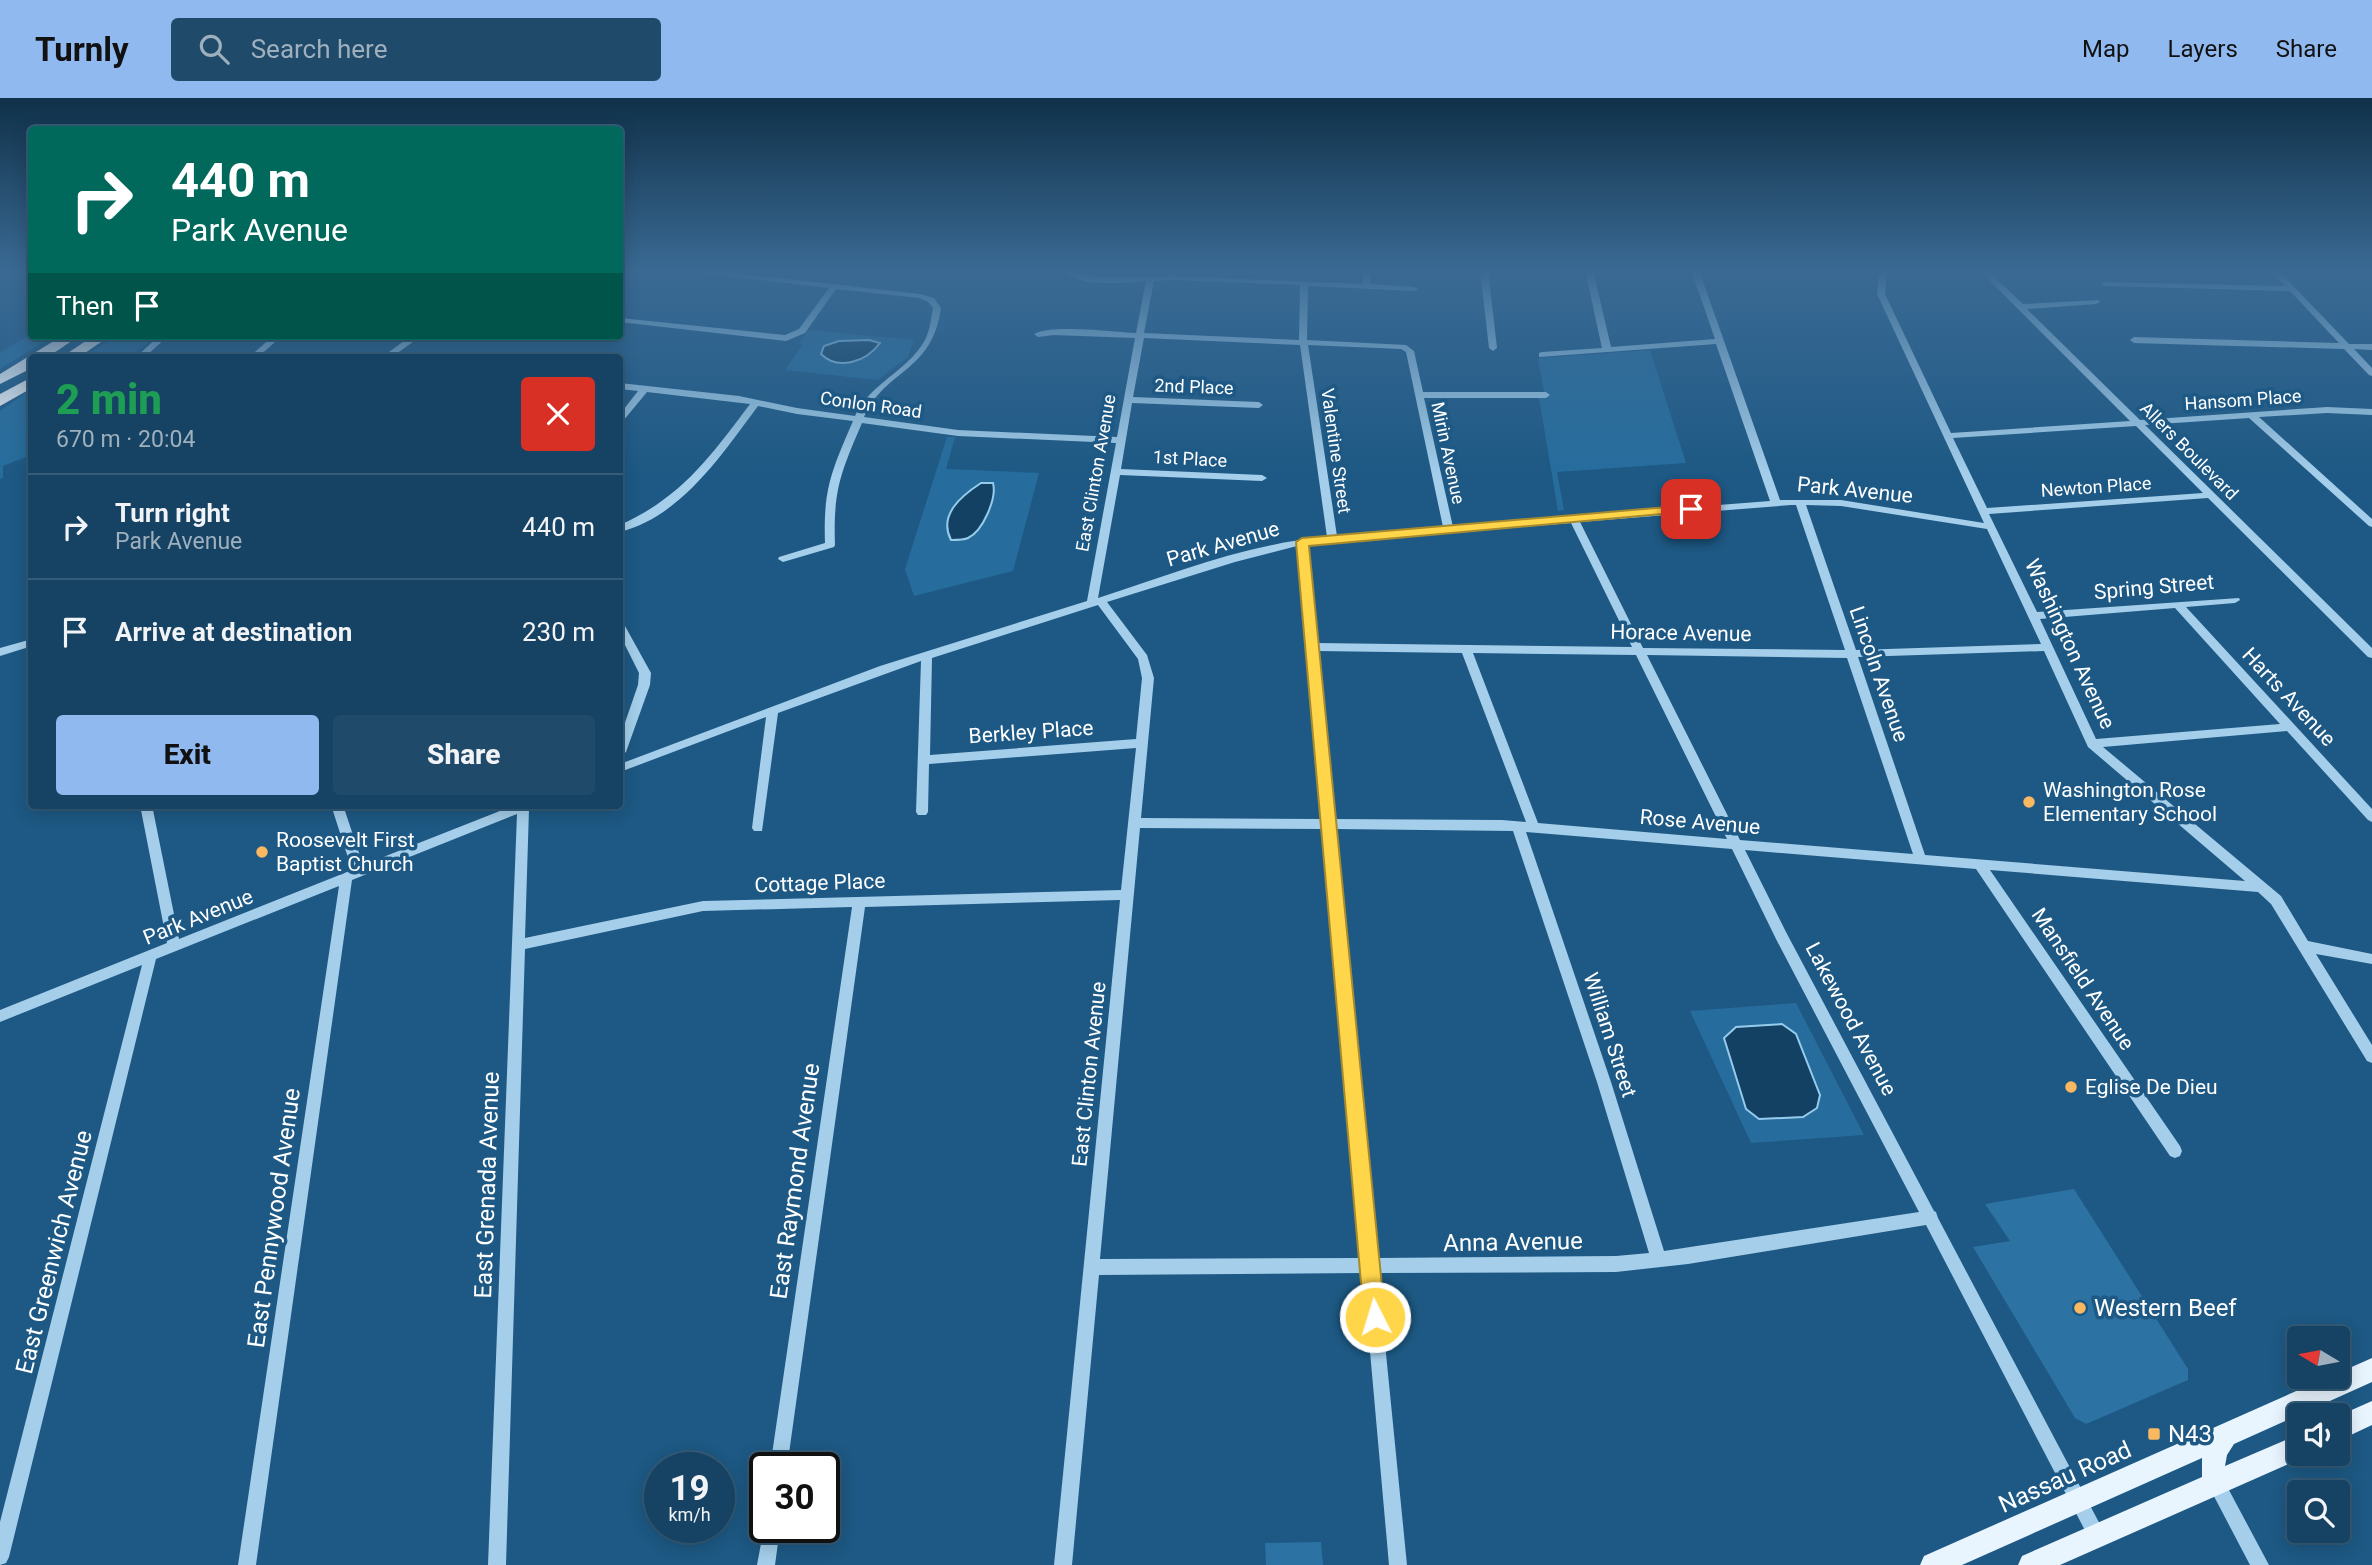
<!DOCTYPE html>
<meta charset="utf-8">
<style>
:root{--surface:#164363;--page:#1f4a69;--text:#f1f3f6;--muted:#9eb0be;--line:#355c78;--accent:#90b9f0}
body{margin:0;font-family:Roboto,sans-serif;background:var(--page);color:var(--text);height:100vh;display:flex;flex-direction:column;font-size:26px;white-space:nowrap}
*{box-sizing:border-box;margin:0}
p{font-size:23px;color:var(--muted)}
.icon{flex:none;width:38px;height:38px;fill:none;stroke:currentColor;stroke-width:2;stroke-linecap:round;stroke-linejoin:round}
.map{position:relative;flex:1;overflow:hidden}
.panel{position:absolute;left:28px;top:256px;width:595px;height:455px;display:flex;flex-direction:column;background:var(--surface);border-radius:7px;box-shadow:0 4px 18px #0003,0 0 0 2px var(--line)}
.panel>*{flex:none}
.top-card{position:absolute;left:28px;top:28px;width:595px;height:214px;border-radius:7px;box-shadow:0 4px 18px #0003,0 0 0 2px var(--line);background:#00695c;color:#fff;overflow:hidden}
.needle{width:46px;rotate:280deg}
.fabs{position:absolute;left:2287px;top:1228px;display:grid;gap:14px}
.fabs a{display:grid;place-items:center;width:63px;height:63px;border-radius:7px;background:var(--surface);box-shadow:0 4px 18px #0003,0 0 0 2px var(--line);font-size:35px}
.speed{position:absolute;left:644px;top:1354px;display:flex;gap:14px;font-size:35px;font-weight:700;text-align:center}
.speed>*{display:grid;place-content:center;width:91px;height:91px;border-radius:50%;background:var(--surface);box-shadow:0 4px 18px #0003,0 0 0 2px var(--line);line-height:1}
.speed small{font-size:18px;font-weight:400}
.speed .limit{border:4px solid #111;border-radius:10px;background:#fff;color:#111}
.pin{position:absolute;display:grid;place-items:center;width:60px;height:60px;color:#fff;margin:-30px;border-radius:14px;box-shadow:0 4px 10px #0006}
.me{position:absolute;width:77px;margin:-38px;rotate:355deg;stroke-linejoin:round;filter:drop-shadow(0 0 5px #0008)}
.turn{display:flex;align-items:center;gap:24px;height:147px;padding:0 28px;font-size:32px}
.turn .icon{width:91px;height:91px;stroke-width:2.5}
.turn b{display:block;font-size:49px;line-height:60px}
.then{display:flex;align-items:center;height:66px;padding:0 28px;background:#0003;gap:14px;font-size:26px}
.round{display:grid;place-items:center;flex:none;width:74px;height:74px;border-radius:7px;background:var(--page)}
.summary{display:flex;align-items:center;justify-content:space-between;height:119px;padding:0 28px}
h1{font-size:42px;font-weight:800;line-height:52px;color:#1e9e55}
.cta{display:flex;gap:14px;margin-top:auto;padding:14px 28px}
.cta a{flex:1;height:80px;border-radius:7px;background:var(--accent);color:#111;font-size:28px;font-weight:800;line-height:80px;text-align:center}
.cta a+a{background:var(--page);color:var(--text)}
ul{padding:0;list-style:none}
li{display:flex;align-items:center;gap:21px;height:105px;padding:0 28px;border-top:2px solid var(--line)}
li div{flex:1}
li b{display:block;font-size:26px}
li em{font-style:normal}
header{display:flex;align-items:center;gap:42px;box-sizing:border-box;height:98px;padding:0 35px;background:var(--accent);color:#111}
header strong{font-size:33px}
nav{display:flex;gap:38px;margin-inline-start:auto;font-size:24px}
.search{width:490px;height:63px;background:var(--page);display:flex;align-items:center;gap:18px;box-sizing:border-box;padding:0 24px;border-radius:7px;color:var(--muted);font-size:26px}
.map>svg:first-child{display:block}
.green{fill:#266d9d}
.water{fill:#134163;stroke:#97cbec;stroke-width:2}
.building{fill:#2c72a2}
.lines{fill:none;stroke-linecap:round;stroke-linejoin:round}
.minor{fill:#a4ceea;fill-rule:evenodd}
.major{fill:#e8f4fe;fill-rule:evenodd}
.highway{fill:#fff;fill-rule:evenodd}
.route{fill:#ffd54a;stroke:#a68a30;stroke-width:2}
.poi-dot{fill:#fab861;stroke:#1d5984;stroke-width:2.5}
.labels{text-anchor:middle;stroke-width:7;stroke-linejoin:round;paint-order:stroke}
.far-street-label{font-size:18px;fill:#fff;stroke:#1d5984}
.street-label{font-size:21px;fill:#fff;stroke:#1d5984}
.poi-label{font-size:21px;fill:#fff;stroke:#1d5984;text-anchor:start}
.near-street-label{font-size:24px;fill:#fff;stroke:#1d5984}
.near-poi-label{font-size:24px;fill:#fff;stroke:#1d5984;text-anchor:start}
</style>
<header>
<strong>Turnly</strong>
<div class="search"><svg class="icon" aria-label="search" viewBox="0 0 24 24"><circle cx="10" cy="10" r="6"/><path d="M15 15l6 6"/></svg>Search here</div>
<nav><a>Map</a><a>Layers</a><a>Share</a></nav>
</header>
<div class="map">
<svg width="2372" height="1467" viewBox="0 0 2372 1467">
<rect width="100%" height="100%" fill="#1d5984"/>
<path class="green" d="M808 232 914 242 908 259 878 282 785 272 803 246 799 245Z
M31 236 53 238 0 271V255Z
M117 238H156L130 259H82Z
M1650 252 1686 365 1557 374 1564 412 1558 413 1539 300 1545 299 1538 260Z
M31 291V357L3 368V380L0 381V313Z
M947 339H955L946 371 1039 375 1013 473 914 498 905 471Z
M1796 905 1864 1037 1751 1045 1690 913Z"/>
<path class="water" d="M869 242 880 245C866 264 838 273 821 256L824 248 839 243Z
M981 385H993C997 400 983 433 968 440 964 442 956 442 951 442 938 417 961 398 981 385Z
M1782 926 1796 936 1820 997 1817 1010 1803 1019 1759 1021 1746 1011 1724 940 1736 929Z"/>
<path class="building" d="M2074 1091 2188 1271V1282L2086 1326 2075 1320 1973 1149 2010 1143 1985 1106Z
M1321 1444 1323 1467H1266L1265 1445Z"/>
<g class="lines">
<path class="minor" d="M687 172H709L920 196 934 200 941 210C932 275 885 271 864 319L958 332 1117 339 1135 240 1054 237 1038 239 1034 236C1052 226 1113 234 1136 235L1146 183C1119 185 1081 190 1060 172H1070L1079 176 1103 180 1174 178 1363 186 1362 172H1370L1371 186 1414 189 1418 191 1414 193 1308 188 1307 242 1406 247 1414 253 1423 294H1546L1550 297 1546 300H1424L1453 429 1569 419 1573 417 1577 418 1770 403 1716 246 1539 259V255L1542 254 1602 250 1585 172H1593L1611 249 1715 241 1691 172H1699L1780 402H1841L1984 425 1877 196 1879 172H1887L1885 196 1951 335 2130 323 1979 172H1987L2023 206 2099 202 2100 204 2096 206 2027 211 2140 322 2327 309 2372 311V317L2327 315 2259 319 2372 421V429L2369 428 2249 320 2145 327 2372 550V560L2368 559 2208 400 1989 416 2037 514 2239 500 2240 502 2235 505 2186 509 2372 711V724L2368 722 2287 633 2103 649 2281 798 2308 843 2372 856V866L2316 856 2372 947V965L2367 963 2271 806 2258 794 1990 772 2180 1048 2182 1053 2180 1058 2175 1060 2170 1058 1976 771 1745 752 1786 834 1934 1113 1936 1114 1938 1120 2103 1432 2106 1438 2103 1444 2097 1447 2091 1444 1926 1127 1688 1166 1616 1174 1378 1175 1407 1467H1389L1363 1175 1099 1177 1072 1467H1054L1120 802 865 809 787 1370H770L852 809 703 813 525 851 506 1467H488L517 716 352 782 256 1467H238L339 788 156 861 9 1459 6 1465 0 1467V1424L142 867 0 924V912L167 845 140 707H152L179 841 352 772 331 707H343L363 767 515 707H533L529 711 525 840 703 803 1121 792 1136 650 929 666 928 714 926 717H918L916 714 921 563 778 615 762 733H754L752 730 766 619 620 674V666L880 568 1087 503 1116 345 958 338 862 325C841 374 833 392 835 447L834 449 783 464 778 461 779 459 825 445C823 390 832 372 853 323L797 316 758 308C722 356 682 418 620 434V427C682 399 710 359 750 306L647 294 623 323 620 324V316L638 293 620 291V285L739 298 797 310 855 318C870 285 908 273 925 242 930 232 931 221 933 210L928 204 919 200 836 191 805 235 786 243 620 224V220L785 237 799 231 829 190 691 174ZM1174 182 1300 187 1299 242 1144 235 1154 183ZM1144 240 1300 247 1327 439C1249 445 1172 476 1098 500L1120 377 1262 383 1267 380 1262 377 1121 371 1132 305 1259 310 1263 307 1259 304 1133 299ZM1308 247 1401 251 1406 254 1443 429 1337 438ZM2136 328 2203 395 1987 410 1953 340ZM1791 407H1796L1845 552 1643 550 1580 424ZM1806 407 1841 408 1987 431 2041 546 1856 552ZM1571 425 1632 549 1317 545 1307 447ZM1297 448 1322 721 1141 720 1154 580 1147 557 1107 504 1235 464ZM1098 507 1138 561 1142 580 1136 641 930 657 932 560ZM2175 510 2280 626 2096 641 2040 521ZM1318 553 1462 555 1526 724 1502 722 1334 721ZM2044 553 2088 649 2245 783 1925 757 1858 559ZM1473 555 1636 557 1727 741 1538 725ZM1647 557 1847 560 1913 756 1740 742ZM1140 730 1323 731 1361 1160 1100 1161ZM1335 731 1513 733 1597 984 1649 1155 1616 1158 1377 1160ZM1526 734 1732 751 1776 841 1919 1114 1664 1153 1611 984Z
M1480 172H1488L1497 250 1493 253 1489 250Z
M2270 172H2278L2349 246H2372V252L2354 251 2372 270V278L2369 277 2344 251 2134 245 2130 242 2134 239 2339 245 2290 193 2105 188 2101 186 2105 184 2285 188Z
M159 238H168L145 259H136Z
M273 238H282L258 259H249Z
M411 238H421L392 259H382Z
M620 524 625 528 651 575 650 587 626 654 620 658V639L638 587 639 575 620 537Z
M32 541V548L0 558V550Z
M2216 1376 2222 1379 2269 1467H2250L2207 1385 2210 1379Z
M765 1424V1430H780L775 1467H757Z"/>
<path class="major" d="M2372 1260V1284L2234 1346 2227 1357 2225 1368 2300 1336V1356L2309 1357 2060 1467H2018L2022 1458 2202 1379V1360L1962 1467H1920L1924 1458 2328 1279H2338V1275Z
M2372 1303V1327L2338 1343V1318Z"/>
<path class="highway" d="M62 238H79L48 259H32V270L0 286V276Z
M93 238H110L79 259H62Z
M32 279V290L0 308V296Z"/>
</g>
<linearGradient id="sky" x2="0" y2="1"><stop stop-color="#103149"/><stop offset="0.46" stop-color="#3a6a94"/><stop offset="1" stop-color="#3a6a94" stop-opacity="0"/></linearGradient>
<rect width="2372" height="377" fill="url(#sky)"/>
<path class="route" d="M1691 407 1697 411 1695 413 1309 448 1385 1219 1382 1226 1375 1229 1367 1226 1364 1219 1296 444 1302 440Z"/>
<g class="poi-dot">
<circle cx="2029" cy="704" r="7"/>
<circle cx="262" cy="754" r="7"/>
<circle cx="2071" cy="989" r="7"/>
<circle cx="2080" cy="1210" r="7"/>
<rect x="2147" y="1329" width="14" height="14" rx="3.5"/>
</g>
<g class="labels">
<g class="far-street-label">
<text transform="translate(1194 289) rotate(2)" y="6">2nd Place</text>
<text transform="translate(2243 302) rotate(-4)" y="6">Hansom Place</text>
<text transform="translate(871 307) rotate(8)" y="6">Conlon Road</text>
<text transform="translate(1336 353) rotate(82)" y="6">Valentine Street</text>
<text transform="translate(2189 353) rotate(45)" y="6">Allers Boulevard</text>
<text transform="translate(1448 355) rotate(78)" y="6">Mirin Avenue</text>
<text transform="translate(1190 361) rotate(3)" y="6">1st Place</text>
<text transform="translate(1096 375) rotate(-80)" y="6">East Clinton Avenue</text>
<text transform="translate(2096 389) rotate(-4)" y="6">Newton Place</text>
</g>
<g class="street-label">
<text transform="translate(1855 392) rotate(6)" y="7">Park Avenue</text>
<text transform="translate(1223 446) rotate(-16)" y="7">Park Avenue</text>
<text transform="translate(2154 489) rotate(-5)" y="7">Spring Street</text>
<text transform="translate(1681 535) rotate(1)" y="7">Horace Avenue</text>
<text transform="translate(2070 546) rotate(65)" y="7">Washington Avenue</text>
<text transform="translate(1879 576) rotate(71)" y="7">Lincoln Avenue</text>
<text transform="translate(2289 599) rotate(47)" y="7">Harts Avenue</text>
<text transform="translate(1031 634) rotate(-4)" y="7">Berkley Place</text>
<text transform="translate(1700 724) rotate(5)" y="7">Rose Avenue</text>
<text transform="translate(820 785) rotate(-2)" y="7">Cottage Place</text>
<text transform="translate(198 819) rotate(-22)" y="7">Park Avenue</text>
<text transform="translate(2083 881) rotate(56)" y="7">Mansfield Avenue</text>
<text transform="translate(1851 921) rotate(62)" y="7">Lakewood Avenue</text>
<text transform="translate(1610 937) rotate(72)" y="7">William Street</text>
<text transform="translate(1089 976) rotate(-84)" y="7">East Clinton Avenue</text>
</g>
<g class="poi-label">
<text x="2043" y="699">Washington Rose<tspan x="2043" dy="24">Elementary School</tspan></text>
<text x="276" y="749">Roosevelt First<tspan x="276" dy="24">Baptist Church</tspan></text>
<text x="2085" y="996">Eglise De Dieu</text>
</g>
<g class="near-street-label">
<text transform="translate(795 1083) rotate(-82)" y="8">East Raymond Avenue</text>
<text transform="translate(487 1087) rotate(-88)" y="8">East Grenada Avenue</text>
<text transform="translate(274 1120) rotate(-82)" y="8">East Pennywood Avenue</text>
<text transform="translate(1513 1144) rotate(-1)" y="8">Anna Avenue</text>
<text transform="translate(54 1154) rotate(-76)" y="8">East Greenwich Avenue</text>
<text transform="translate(2065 1379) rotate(-24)" y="8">Nassau Road</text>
</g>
<g class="near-poi-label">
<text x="2094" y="1218">Western Beef</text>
<text x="2168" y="1344">N43</text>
</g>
</g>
</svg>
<div class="fabs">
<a><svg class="needle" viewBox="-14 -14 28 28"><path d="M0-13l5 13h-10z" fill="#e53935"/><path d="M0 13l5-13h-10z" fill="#9eb0be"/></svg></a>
<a><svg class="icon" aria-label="sound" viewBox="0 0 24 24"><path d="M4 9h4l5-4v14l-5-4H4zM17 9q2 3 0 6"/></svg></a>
<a><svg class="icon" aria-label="search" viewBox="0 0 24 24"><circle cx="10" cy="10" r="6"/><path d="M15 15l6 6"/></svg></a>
</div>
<div class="speed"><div>19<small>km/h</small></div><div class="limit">30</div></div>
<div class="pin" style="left:1691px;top:411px;background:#d93025"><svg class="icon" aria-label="arrive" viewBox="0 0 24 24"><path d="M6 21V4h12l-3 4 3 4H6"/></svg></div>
<svg class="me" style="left:1375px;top:1219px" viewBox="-20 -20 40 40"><circle r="17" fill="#ffd54a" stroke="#fff" stroke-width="3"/><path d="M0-11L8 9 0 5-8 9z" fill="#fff"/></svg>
<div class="top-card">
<div class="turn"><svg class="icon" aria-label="right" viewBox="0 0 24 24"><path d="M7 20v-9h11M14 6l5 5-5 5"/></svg><div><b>440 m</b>Park Avenue</div></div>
<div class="then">Then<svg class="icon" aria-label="arrive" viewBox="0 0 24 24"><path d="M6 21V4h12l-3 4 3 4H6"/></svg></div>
</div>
<section class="panel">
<div class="summary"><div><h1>2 min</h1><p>670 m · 20:04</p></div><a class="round" style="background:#d93025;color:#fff"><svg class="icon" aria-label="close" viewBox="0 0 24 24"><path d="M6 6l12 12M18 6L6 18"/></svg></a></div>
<ul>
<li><svg class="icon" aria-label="right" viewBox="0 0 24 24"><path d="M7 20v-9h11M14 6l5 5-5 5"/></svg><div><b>Turn right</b><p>Park Avenue</p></div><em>440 m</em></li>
<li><svg class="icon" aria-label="arrive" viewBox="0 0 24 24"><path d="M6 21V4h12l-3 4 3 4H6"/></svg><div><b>Arrive at destination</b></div><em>230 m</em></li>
</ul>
<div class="cta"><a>Exit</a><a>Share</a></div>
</section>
</div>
